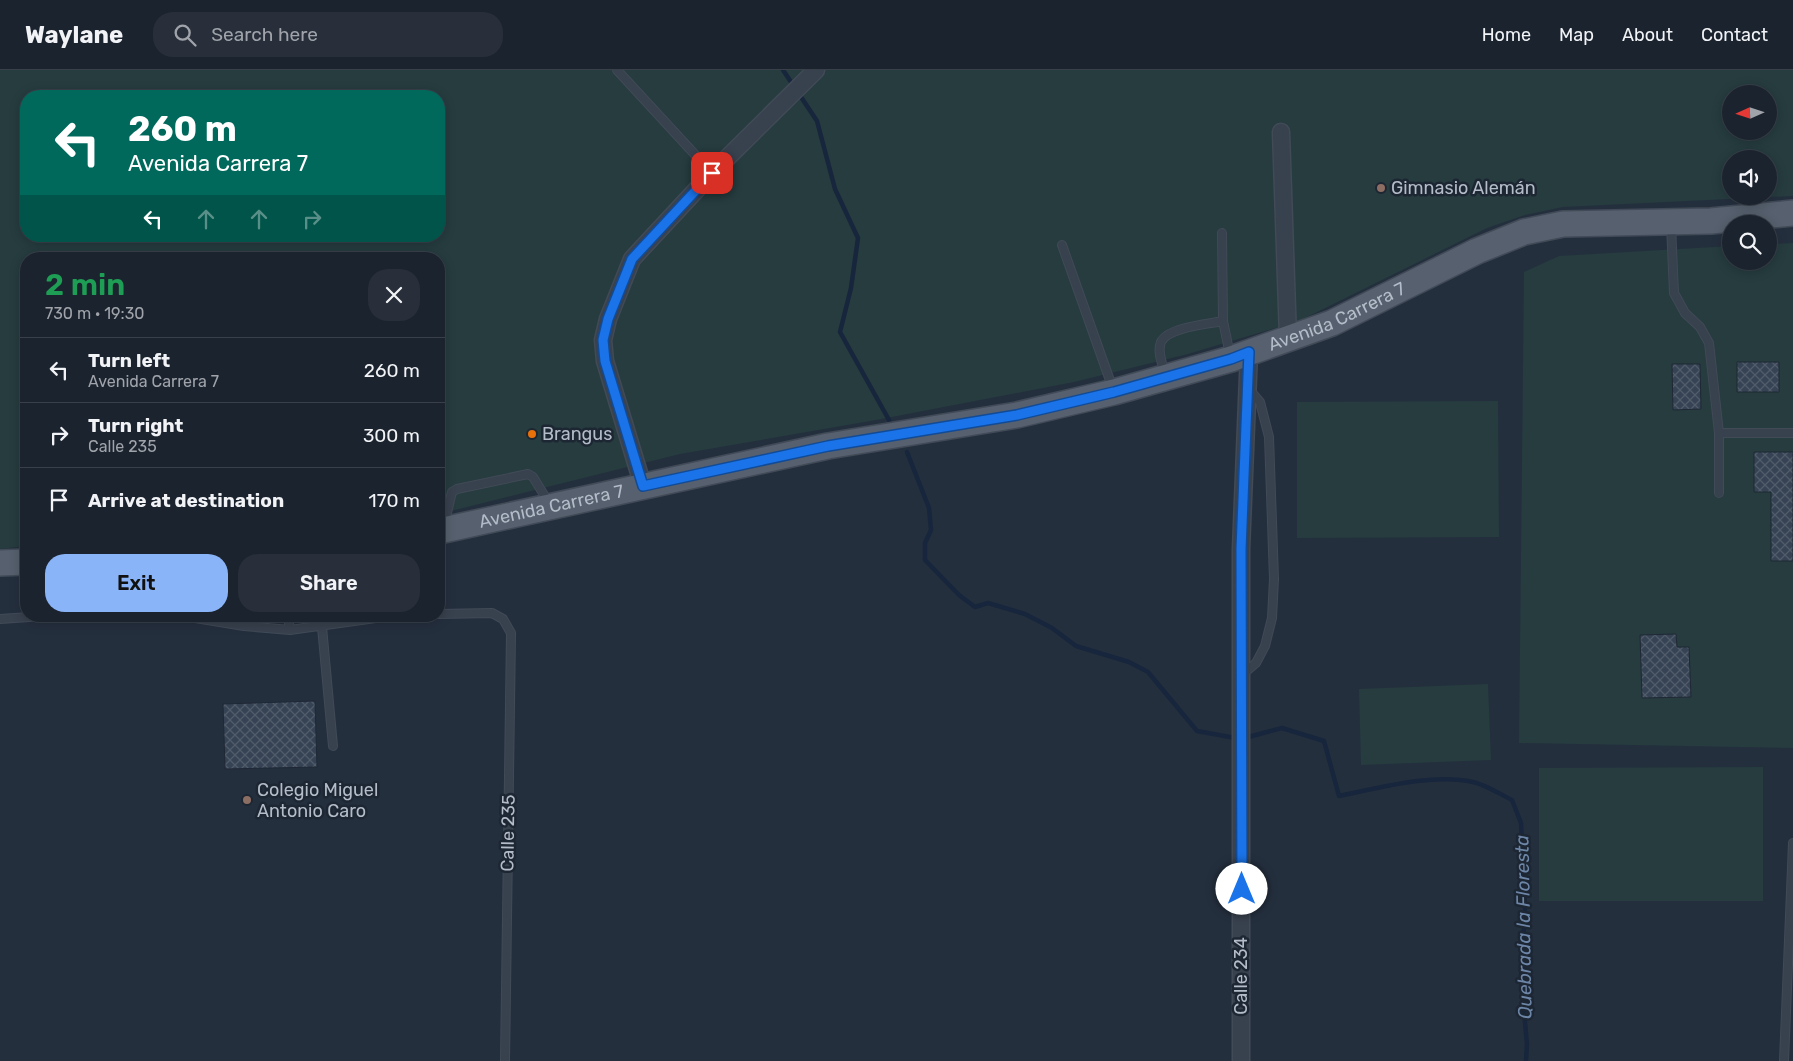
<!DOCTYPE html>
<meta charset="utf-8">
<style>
:root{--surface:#1b232e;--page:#282f3a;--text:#f1f3f6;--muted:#a0a4aa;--line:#39404a;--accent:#8ab4f8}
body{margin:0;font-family:Rubik,sans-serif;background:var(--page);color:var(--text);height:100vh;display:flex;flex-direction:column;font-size:19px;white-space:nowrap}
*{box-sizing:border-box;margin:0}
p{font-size:16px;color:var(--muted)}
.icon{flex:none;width:28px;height:28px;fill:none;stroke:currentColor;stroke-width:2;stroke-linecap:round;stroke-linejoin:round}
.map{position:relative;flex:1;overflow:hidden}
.sheet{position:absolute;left:20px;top:182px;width:425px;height:370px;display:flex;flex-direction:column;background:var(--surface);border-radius:20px;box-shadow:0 2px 12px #0003,0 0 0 1px var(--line)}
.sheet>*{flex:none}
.hud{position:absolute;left:20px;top:20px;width:425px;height:152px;border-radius:20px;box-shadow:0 2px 12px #0003,0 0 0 1px var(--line);background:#00695c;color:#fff;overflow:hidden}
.needle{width:32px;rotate:267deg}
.fabs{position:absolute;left:1722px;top:15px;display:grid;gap:10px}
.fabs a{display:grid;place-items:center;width:55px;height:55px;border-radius:50%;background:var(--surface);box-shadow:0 2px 12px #0003,0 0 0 1px var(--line);font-size:25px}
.pin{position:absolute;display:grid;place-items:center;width:42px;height:42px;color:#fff;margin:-21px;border-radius:10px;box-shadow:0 2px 8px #0006}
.me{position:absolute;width:55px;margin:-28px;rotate:0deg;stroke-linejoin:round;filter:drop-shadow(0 0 4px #0008)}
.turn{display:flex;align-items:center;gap:18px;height:105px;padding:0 25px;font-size:22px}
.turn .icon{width:65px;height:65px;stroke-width:2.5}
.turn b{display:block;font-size:35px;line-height:42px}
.lanes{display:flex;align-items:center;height:48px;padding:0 25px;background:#0003;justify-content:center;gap:25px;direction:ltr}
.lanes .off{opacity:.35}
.round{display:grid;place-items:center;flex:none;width:52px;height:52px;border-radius:20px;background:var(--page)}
.overview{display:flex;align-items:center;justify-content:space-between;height:85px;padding:0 25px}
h1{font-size:30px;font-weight:600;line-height:38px;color:#1e9e55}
.primary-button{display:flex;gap:10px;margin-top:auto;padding:10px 25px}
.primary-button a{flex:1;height:58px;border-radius:20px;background:var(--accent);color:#111;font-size:20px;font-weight:600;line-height:58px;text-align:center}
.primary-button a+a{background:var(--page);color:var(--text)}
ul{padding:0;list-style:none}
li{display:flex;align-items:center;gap:15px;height:65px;padding:0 25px;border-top:1px solid var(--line)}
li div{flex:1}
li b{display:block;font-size:19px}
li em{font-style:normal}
header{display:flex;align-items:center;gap:30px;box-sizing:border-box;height:70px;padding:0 25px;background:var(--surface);border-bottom:1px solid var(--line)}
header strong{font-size:24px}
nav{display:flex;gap:28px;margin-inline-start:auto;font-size:18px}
.search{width:350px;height:45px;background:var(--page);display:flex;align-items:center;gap:12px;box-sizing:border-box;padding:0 18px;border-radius:20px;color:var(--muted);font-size:19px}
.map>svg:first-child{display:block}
.park{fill:#263c3f;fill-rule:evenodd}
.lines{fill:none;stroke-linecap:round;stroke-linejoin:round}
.stream{stroke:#17263c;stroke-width:4.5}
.building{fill:url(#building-cross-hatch);stroke:#1f2835}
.service-casing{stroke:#414a57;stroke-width:10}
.minor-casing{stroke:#414a57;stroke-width:19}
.primary-casing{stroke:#414a57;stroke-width:28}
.service{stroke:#38414e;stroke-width:8}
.minor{stroke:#38414e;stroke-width:16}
.primary{stroke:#56606e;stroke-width:25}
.route-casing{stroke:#114b97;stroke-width:12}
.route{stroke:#1a73e8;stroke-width:9}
.education-dot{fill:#8d6e63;stroke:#1d2633;stroke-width:2}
.food-dot{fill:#e8710a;stroke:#1d2633;stroke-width:2}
.labels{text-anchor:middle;stroke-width:5;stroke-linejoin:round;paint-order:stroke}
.poi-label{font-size:18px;fill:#b4bcc9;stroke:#1d2633;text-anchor:start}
.street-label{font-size:18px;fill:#b4bcc9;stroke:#1d2633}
.water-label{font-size:19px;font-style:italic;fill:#6d86a8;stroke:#1d2633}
</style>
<header>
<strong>Waylane</strong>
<div class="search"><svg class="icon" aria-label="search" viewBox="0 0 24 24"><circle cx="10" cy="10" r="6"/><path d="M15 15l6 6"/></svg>Search here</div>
<nav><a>Home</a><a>Map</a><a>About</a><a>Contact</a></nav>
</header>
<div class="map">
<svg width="1793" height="991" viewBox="0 0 1793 991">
<defs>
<pattern id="building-cross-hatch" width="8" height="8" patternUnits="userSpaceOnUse" patternTransform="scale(1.25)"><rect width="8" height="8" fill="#364354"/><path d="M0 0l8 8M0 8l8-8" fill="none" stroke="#515c6b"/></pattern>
</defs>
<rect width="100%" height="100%" fill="#242f3e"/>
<path class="park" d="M0 0H1793V126L1563 137 1525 145 1487 158 1299 251 1188 284 1074 312 876 350 680 384 439 444V189H26V476L0 479ZM1731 24H1769V61H1731ZM26 26H439V166H26ZM1731 89H1769V126H1731Z
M1793 173V678L1519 673 1524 202 1559 186 1731 176V191H1769V174Z
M1498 331 1499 467 1297 468V332Z
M1488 614 1491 690 1361 695 1359 619Z
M1763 697V831H1539V698Z"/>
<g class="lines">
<path class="stream" d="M783 0 817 51 835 119 858 168 851 218 840 262 889 350
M907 382 929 438 931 460 925 473V490L959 525 975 537 988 533 1025 544 1052 558 1076 576 1129 592 1148 602 1197 661 1241 669 1282 658 1324 671 1339 726C1379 718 1433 703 1473 712 1486 715 1500 724 1512 730L1521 753 1525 839 1521 909 1527 974 1526 991"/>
</g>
<path class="building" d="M1737 292H1779V322H1737Z
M1672 294H1700L1701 339 1673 340Z
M1754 382H1793V491H1771V422H1754Z
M1676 564 1677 577H1689L1691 627 1642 628 1640 565Z
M315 631 317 697 225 699 223 634Z"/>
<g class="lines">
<g class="service-casing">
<path id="service" d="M617 0 712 103
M1671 155 1674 223 1685 243 1700 257 1709 273 1719 363V423
M1222 163 1223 251
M1062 175 1113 319
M1165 303C1162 294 1157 281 1161 272 1168 257 1209 254 1223 251L1230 285
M1719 363H1793
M444 455 452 422 457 419 528 404 533 407 549 433
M439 544 492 543 503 549 511 563 505 991
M183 546 244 556 290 560
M288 546 290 560 390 546
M0 549 44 546
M322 557 333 676
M1243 604 1256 593 1265 576 1272 548 1274 509 1269 367 1260 332 1248 318
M1784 991 1793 773"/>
</g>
<g class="minor-casing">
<path id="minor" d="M1281 62 1288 268
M643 416 605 291 603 270 608 249 632 189 712 103 816 0
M1241 991V479L1249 282"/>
</g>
<g class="primary-casing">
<g id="primary">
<path id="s1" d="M439 461 828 376 1017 345 1114 322 1231 289 1332 253 1477 181 1524 162 1563 154 1711 151 1793 143"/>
<path d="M0 493 26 492"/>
</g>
</g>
<use href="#service" class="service"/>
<use href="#minor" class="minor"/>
<use href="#primary" class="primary"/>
</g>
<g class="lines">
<g class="route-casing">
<path id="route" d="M712 103 632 189 608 249 603 270 605 291 643 416 828 376 1017 345 1114 322 1231 289 1249 282 1241 479 1242 819"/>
</g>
<use href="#route" class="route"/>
</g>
<g class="education-dot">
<circle cx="1381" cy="118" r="5"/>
<circle cx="247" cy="730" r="5"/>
</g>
<circle class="food-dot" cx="532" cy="364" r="5"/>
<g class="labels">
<g class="poi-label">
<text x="1391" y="124">Gimnasio Alemán</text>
<text x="542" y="370">Brangus</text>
<text x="257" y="726">Colegio Miguel<tspan x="257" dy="21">Antonio Caro</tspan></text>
</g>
<g class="street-label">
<text dy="6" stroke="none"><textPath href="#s1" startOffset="925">Avenida Carrera 7</textPath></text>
<text dy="6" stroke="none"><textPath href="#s1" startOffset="115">Avenida Carrera 7</textPath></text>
<text transform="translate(508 763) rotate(-89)" y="6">Calle 235</text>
<text transform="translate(1241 906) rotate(-90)" y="6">Calle 234</text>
</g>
<g class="water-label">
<text transform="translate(1523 857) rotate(-91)" y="7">Quebrada la Floresta</text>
</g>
</g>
</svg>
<div class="fabs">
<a><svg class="needle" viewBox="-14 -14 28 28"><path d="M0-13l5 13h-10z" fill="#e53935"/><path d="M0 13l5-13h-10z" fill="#a0a4aa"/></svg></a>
<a><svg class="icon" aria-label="sound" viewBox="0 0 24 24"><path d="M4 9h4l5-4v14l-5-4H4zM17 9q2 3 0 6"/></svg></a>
<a><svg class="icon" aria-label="search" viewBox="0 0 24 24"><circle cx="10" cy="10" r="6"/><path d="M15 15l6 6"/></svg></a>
</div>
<div class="pin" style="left:712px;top:103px;background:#d93025"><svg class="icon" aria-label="arrive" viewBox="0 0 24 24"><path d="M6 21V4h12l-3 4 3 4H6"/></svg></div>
<svg class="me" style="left:1242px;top:819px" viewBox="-20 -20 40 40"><circle r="19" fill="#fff"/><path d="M0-13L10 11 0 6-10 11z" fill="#1a73e8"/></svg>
<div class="hud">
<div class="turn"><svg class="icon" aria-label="left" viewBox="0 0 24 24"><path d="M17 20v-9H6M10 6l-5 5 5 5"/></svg><div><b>260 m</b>Avenida Carrera 7</div></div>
<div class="lanes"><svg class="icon" aria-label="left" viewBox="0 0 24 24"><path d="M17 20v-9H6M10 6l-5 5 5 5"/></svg><svg class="icon off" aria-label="ahead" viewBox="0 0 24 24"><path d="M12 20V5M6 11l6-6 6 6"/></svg><svg class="icon off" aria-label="ahead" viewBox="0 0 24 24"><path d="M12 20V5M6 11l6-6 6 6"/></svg><svg class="icon off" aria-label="right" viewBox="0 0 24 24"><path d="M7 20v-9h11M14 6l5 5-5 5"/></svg></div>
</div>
<section class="sheet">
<div class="overview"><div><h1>2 min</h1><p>730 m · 19:30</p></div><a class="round"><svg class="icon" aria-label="close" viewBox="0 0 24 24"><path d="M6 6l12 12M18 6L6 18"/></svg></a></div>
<ul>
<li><svg class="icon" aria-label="left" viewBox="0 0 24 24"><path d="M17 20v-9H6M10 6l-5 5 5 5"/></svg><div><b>Turn left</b><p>Avenida Carrera 7</p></div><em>260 m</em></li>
<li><svg class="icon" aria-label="right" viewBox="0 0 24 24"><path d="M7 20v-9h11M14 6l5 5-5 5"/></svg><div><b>Turn right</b><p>Calle 235</p></div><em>300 m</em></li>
<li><svg class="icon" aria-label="arrive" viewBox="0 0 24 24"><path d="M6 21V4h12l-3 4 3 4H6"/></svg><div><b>Arrive at destination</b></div><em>170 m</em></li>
</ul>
<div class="primary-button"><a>Exit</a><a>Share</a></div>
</section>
</div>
